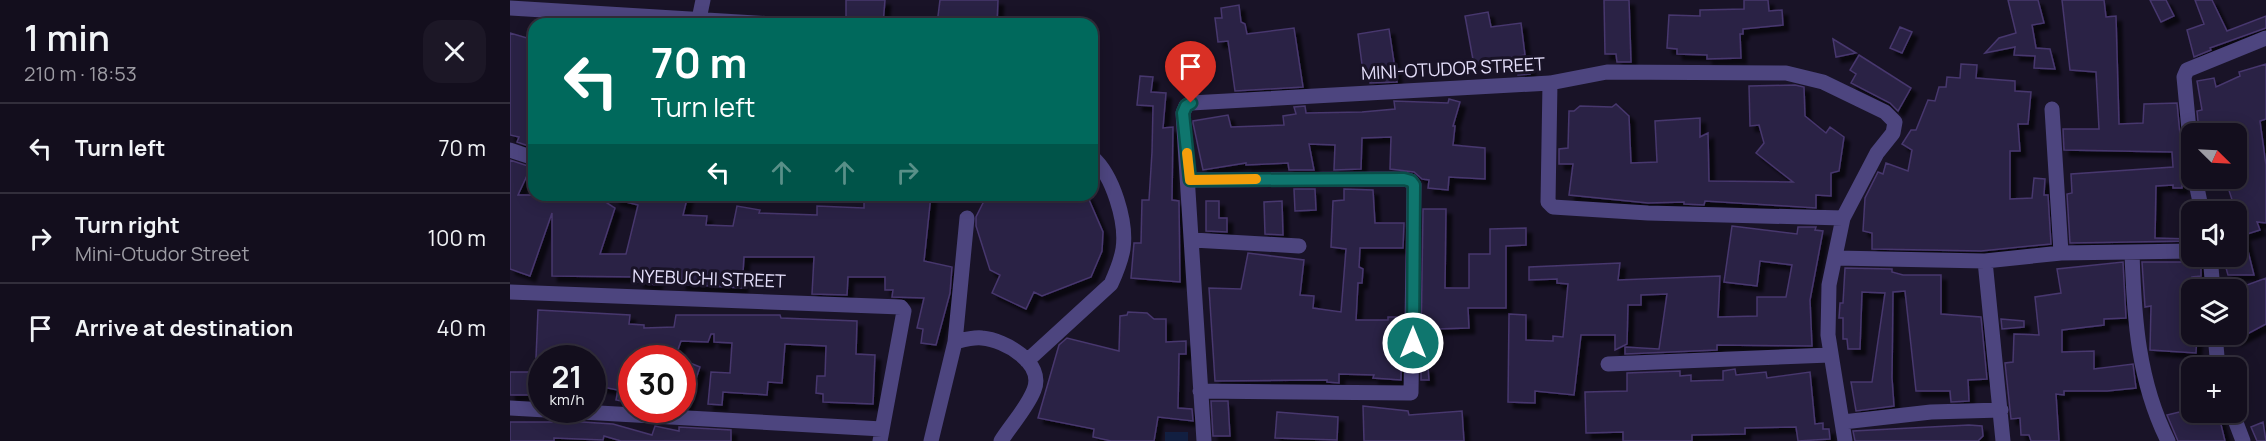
<!DOCTYPE html>
<meta charset="utf-8">
<style>
:root{--surface:#130e1d;--page:#1c1726;--text:#f1f3f6;--muted:#9d9ca4;--line:#322e3b}
body{margin:0;font-family:Manrope,sans-serif;background:var(--page);color:var(--text);height:100vh;display:flex;flex-direction:column;font-size:22px;white-space:nowrap}
*{box-sizing:border-box;margin:0}
p{font-size:20px;color:var(--muted)}
.icon{flex:none;width:33px;height:33px;fill:none;stroke:currentColor;stroke-width:2;stroke-linecap:round;stroke-linejoin:round}
.map{position:relative;flex:1;overflow:hidden}
.side{display:flex;flex-direction:column;background:var(--surface);width:510px}
.side>*{flex:none}
.banner{position:absolute;left:18px;top:18px;width:570px;height:183px;border-radius:18px;box-shadow:0 3px 15px #0003,0 0 0 2px var(--line);background:#00695c;color:#fff;overflow:hidden}
.needle{width:39px;rotate:114deg}
.controls{position:absolute;left:1671px;top:123px;display:grid;gap:12px}
.controls a{display:grid;place-items:center;width:66px;height:66px;border-radius:12px;background:var(--surface);box-shadow:0 3px 15px #0003,0 0 0 2px var(--line);font-size:30px}
.speed{position:absolute;left:18px;top:345px;display:flex;gap:12px;font-size:30px;font-weight:700;text-align:center}
.speed>*{display:grid;place-content:center;width:78px;height:78px;border-radius:50%;background:var(--surface);box-shadow:0 3px 15px #0003,0 0 0 2px var(--line);line-height:1}
.speed small{font-size:15px;font-weight:400}
.speed .limit{border:9px solid #d22;background:#fff;color:#111}
.pin{position:absolute;display:grid;place-items:center;width:51px;height:51px;color:#fff;margin:-62px -26px;border-radius:50% 50% 50% 0;rotate:-45deg;box-shadow:0 0 6px #0007}
.pin .icon{rotate:45deg}
.me{position:absolute;width:66px;margin:-33px;rotate:0deg;stroke-linejoin:round;filter:drop-shadow(0 0 4px #0008)}
.turn{display:flex;align-items:center;gap:21px;height:126px;padding:0 24px;font-size:27px}
.turn .icon{width:78px;height:78px;stroke-width:2.5}
.turn b{display:block;font-size:42px;line-height:51px}
.lanes{display:flex;align-items:center;height:57px;padding:0 24px;background:#0003;justify-content:center;gap:30px;direction:ltr}
.lanes .off{opacity:.35}
.round{display:grid;place-items:center;flex:none;width:63px;height:63px;border-radius:18px;background:var(--page)}
.headline{display:flex;align-items:center;justify-content:space-between;height:102px;padding:0 24px}
h1{font-size:36px;font-weight:600;line-height:45px}
ul{padding:0;list-style:none}
li{display:flex;align-items:center;gap:18px;height:90px;padding:0 24px;border-top:2px solid var(--line)}
li div{flex:1}
li b{display:block;font-size:22px}
li em{font-style:normal}
main{display:flex;flex:1;min-height:0}
.map>svg:first-child{display:block}
.water{fill:#121f41}
.building{fill:#2c2245;stroke:#47376e;stroke-width:1.5;filter:url(#shadow)}
.lines{fill:none;stroke-linecap:round;stroke-linejoin:round}
.minor{stroke:#4d457f;stroke-width:15}
.route-casing{stroke:#0a4d48;stroke-width:15}
.route{stroke:#0f766e;stroke-width:10}
.slow{stroke:#f59e0b;stroke-width:10}
.labels{text-anchor:middle;stroke-width:6;stroke-linejoin:round;paint-order:stroke}
.street-label{font-size:18px;fill:#e4defa;stroke:#191327}
</style>
<main>
<section class="side">
<div class="headline"><div><h1>1 min</h1><p>210 m · 18:53</p></div><a class="round"><svg class="icon" aria-label="close" viewBox="0 0 24 24"><path d="M6 6l12 12M18 6L6 18"/></svg></a></div>
<ul>
<li><svg class="icon" aria-label="left" viewBox="0 0 24 24"><path d="M17 20v-9H6M10 6l-5 5 5 5"/></svg><div><b>Turn left</b></div><em>70 m</em></li>
<li><svg class="icon" aria-label="right" viewBox="0 0 24 24"><path d="M7 20v-9h11M14 6l5 5-5 5"/></svg><div><b>Turn right</b><p>Mini-Otudor Street</p></div><em>100 m</em></li>
<li><svg class="icon" aria-label="arrive" viewBox="0 0 24 24"><path d="M6 21V4h12l-3 4 3 4H6"/></svg><div><b>Arrive at destination</b></div><em>40 m</em></li>
</ul>
</section>
<div class="map">
<svg width="1756" height="441" viewBox="0 0 1756 441">
<defs>
<filter id="shadow"><feDropShadow dx="5.5" dy="5.5" stdDeviation="1.5" flood-color="#0009"/></filter>
</defs>
<rect width="100%" height="100%" fill="#191327"/>
<path class="water" d="M655 432H678V441H655Z"/>
<path class="building" d="M336 0H375L373 24H336Z
M430 0H488L487 24H427Z
M1094 0H1119L1121 62H1107L1106 54H1095Z
M1234 0H1258L1259 11 1272 10 1273 25 1233 29V34H1230L1231 58 1197 59V55L1167 54V49L1157 48 1159 15 1190 16V10L1234 9Z
M1498 0H1528L1534 23 1522 25 1526 48 1540 49 1545 69 1524 68 1525 56 1504 55 1505 47 1475 53 1489 38 1506 33Z
M1552 0H1594L1596 17 1606 16 1609 124 1633 123 1634 104 1667 103 1673 166 1672 188H1663V185L1646 186 1645 238 1682 239V241L1560 243 1557 194 1562 193 1561 174 1663 167 1662 152 1554 150 1553 129H1589L1586 72 1560 70Z
M1640 0H1656L1664 16 1651 22Z
M1685 0H1702L1717 31 1756 16V28L1700 48 1701 50 1684 57 1677 30 1694 24Z
M729 5 731 22 735 24 737 34 784 28 793 87 725 91 718 41 708 42 705 18H712L711 8Z
M978 12 981 27 1011 23 1015 55 964 65 955 16Z
M1390 27 1402 32 1392 53 1380 48Z
M879 29 887 82 860 83 859 71 853 72 848 34Z
M0 33 24 40V148L7 142 9 137 0 135Z
M1323 39 1346 53 1326 57Z
M1349 55 1401 88 1388 111 1380 103 1341 83 1346 74 1340 70Z
M1019 58 1020 74 1008 75 1007 59Z
M1451 64 1467 65 1466 78 1505 81V91L1521 92 1518 124H1508L1510 151H1500V199L1522 198 1524 178 1535 179 1534 195H1538L1541 244 1471 251 1362 249V233L1353 231 1355 198 1368 172 1373 174 1376 163 1398 171 1402 150 1392 144 1401 130H1406L1418 100 1425 101 1429 87H1436L1437 77 1450 78Z
M1756 64V119L1750 121 1756 165V223L1747 222 1750 230 1734 235 1744 275H1718L1714 261 1726 257V205L1724 206 1716 181 1726 178V125L1689 132 1687 111 1692 110 1687 81 1704 78 1706 87 1730 76 1729 72Z
M630 76 643 77 641 92 656 93 653 128 663 127 662 200 669 201 670 282 621 278 624 243H631L632 200H639L642 152 643 106 627 105Z
M1285 85 1294 87 1295 116 1316 133 1320 127 1334 137 1329 171 1321 173V196L1306 195V208L1195 201 1194 205 1174 204V202L1138 203 1059 195 1063 164H1049V149L1058 148 1059 111H1064L1070 106 1102 107 1106 104 1119 116 1121 163 1147 162 1145 121 1190 118V137L1198 133 1199 181 1283 182 1246 153 1254 143 1249 125 1240 126 1239 86Z
M939 99 950 102 943 126H945L943 145 975 148V179L939 177 938 190 918 188 919 180 912 179 904 172 880 169 881 137 852 138 851 169 824 170 825 145 799 144 804 170H779L778 163 736 165V163L693 170 683 123V121L718 115 721 127 774 125 773 116 786 114 784 107 795 106 796 113 852 112 885 109 884 101 938 103Z
M0 160 21 167 8 195H48L46 201 88 197 105 208 90 254H116L128 205 104 199 105 195H178L173 215 197 216 196 225 223 226 227 206 250 210 249 213 307 215V206L354 208V195L406 197V195H421L414 261 442 267 440 293 426 345 411 343 413 329 407 328 414 298 382 297 383 290H375V277H338L337 295 302 294 304 257H234L232 288 171 284V271L147 280 146 285 128 282 129 277 42 276V213L20 276 0 269Z
M784 189H805L806 210 785 211Z
M834 189 863 190 865 223H894L893 248H850L849 267 853 269 852 283H848L846 320H878V317H892L891 380 863 378 864 375 829 374V383L817 382V380L705 381 699 288 731 289 738 253 794 260 790 295 804 296 803 308 831 312 836 249 821 247 823 201 834 200Z
M477 195H577L593 232 592 251 581 277 532 296 524 292 516 309 482 293 490 275 480 270 466 226V217Z
M696 201H709V218H717V232L696 231Z
M772 201 773 235 755 234 754 202Z
M913 209H936L935 288H959V254H980V229L1016 228V245L996 246V308H958L959 328 926 329V345H911Z
M1222 226 1287 234 1288 227H1306L1305 230 1313 231 1300 300 1302 346 1207 345V350L1115 354V347L1149 349 1157 294 1131 295V305H1118L1117 344 1105 350V335H1071L1064 395 1025 391V403L998 402 999 314 1016 315V340L1043 341V336L1053 337 1058 284 1047 283V279L1019 280V267L1110 263 1108 280 1210 276 1208 317 1247 316V297H1276L1282 265 1250 261 1247 286 1214 282Z
M1613 262 1616 318 1594 319V325L1552 330V352L1584 351V369L1623 364 1626 388 1597 391H1554V395L1546 394 1549 441H1521L1519 435H1511L1510 418 1501 419 1495 363 1503 362 1504 334 1529 335 1525 297 1551 293 1547 269Z
M1632 262H1691V276L1682 277V299H1679L1682 334H1687L1686 353 1640 350 1641 306 1635 307Z
M1335 268 1382 269V272L1393 275H1431V314L1471 317 1477 379 1458 380 1459 401 1441 402 1440 391H1406L1395 291 1383 292 1382 378 1384 406 1346 411 1341 382H1362L1375 293 1352 292 1350 349H1338L1337 339H1333V318H1329L1330 303H1333Z
M1756 278V324L1726 340V289Z
M28 310 120 315 119 324 134 325V328L164 327 166 315H270L271 318 347 321 346 354 365 355 363 404 313 402V394L306 393 307 376H315L316 346 275 344 272 383 258 382 257 395 213 392 212 405 198 404 201 372 220 373 222 343 204 342V334H201L198 342 171 341 165 358H122V403L106 400 108 390 82 385V358H26Z
M618 312 637 313 644 319H656V342L676 341V354H669L668 408 682 409 683 421 648 417 644 441H601L583 437 584 429 528 418 549 345 557 338 609 351 610 316 617 315Z
M1491 319 1514 321V327L1492 329Z
M180 363 190 367 176 408H172V364Z
M918 367 919 380H911V368Z
M1225 369 1226 375 1256 372 1257 378 1300 372 1305 424 1313 423V429H1319L1320 439 1288 441 1286 427 1235 428V434L1182 435V441H1113V432L1076 433 1075 392 1117 391V373L1170 371V376L1181 375V381L1213 380V371Z
M0 372H32V395H0Z
M701 401H718L720 436H703Z
M853 406 898 411 899 415 952 411 954 441H854Z
M1682 409V412H1708L1715 441H1668L1657 415Z
M767 412 828 417 827 440 765 438Z
M42 420 103 424 142 435 145 426 169 431V427L221 430V441H111L94 436 93 440 44 438V441H0V422H42Z
M1753 422 1756 441H1747L1741 427Z
M1459 425 1472 426 1473 436 1468 441H1345L1343 431Z"/>
<g class="lines">
<path class="minor" d="M0 8 263 24
M189 19 193 0
M1040 83 1038 202 1043 207 1138 213 1333 218
M1542 109 1551 253
M0 150 24 158
M1682 162 1674 77 1677 70 1756 38
M1685 178 1692 212
M679 180 894 179 901 181 904 185 901 393 690 391
M683 240 789 246
M1622 252C1624 318 1628 381 1658 441
M1700 256 1703 290
M1326 258 1475 261 1551 253 1682 251
M1475 261 1493 441
M0 292 391 307 394 311 370 441
M1705 334 1708 368
M445 342C453 340 463 337 472 338 495 340 535 363 524 390 517 408 501 425 491 441
M517 361 601 284C606 273 611 261 613 249 617 222 603 175 582 157
M1098 364 1320 355
M0 408 372 429
M1722 412 1733 441
M1333 422 1421 412 1491 410
M421 441 445 342 457 218
M694 441 673 113 676 106 681 103 1040 83 1097 72 1276 73 1313 82 1375 112 1385 122 1383 133 1367 153 1333 218 1319 285 1318 335 1335 441"/>
</g>
<g class="lines">
<g class="route-casing">
<path id="route" d="M681 103 676 106 673 113 680 180 894 179 901 181 904 185 903 343"/>
</g>
<use href="#route" class="route"/>
<path class="slow" d="M677 153 680 180 746 179"/>
</g>
<g class="labels">
<g class="street-label">
<text transform="translate(943 69) rotate(-3)" y="6">MINI-OTUDOR STREET</text>
<text transform="translate(199 279) rotate(2)" y="6">NYEBUCHI STREET</text>
</g>
</g>
</svg>
<div class="controls">
<a><svg class="needle" viewBox="-14 -14 28 28"><path d="M0-13l5 13h-10z" fill="#e53935"/><path d="M0 13l5-13h-10z" fill="#9d9ca4"/></svg></a>
<a><svg class="icon" aria-label="sound" viewBox="0 0 24 24"><path d="M4 9h4l5-4v14l-5-4H4zM17 9q2 3 0 6"/></svg></a>
<a><svg class="icon" aria-label="layers" viewBox="0 0 24 24"><path d="M12 4l9 5-9 5-9-5zM3 14l9 5 9-5"/></svg></a>
<a>+</a>
</div>
<div class="speed"><div>21<small>km/h</small></div><div class="limit">30</div></div>
<div class="pin" style="left:681px;top:103px;background:#d93025"><svg class="icon" aria-label="arrive" viewBox="0 0 24 24"><path d="M6 21V4h12l-3 4 3 4H6"/></svg></div>
<svg class="me" style="left:903px;top:343px" viewBox="-20 -20 40 40"><circle r="17" fill="#0f766e" stroke="#fff" stroke-width="3"/><path d="M0-11L8 9 0 5-8 9z" fill="#fff"/></svg>
<div class="banner">
<div class="turn"><svg class="icon" aria-label="left" viewBox="0 0 24 24"><path d="M17 20v-9H6M10 6l-5 5 5 5"/></svg><div><b>70 m</b>Turn left</div></div>
<div class="lanes"><svg class="icon" aria-label="left" viewBox="0 0 24 24"><path d="M17 20v-9H6M10 6l-5 5 5 5"/></svg><svg class="icon off" aria-label="ahead" viewBox="0 0 24 24"><path d="M12 20V5M6 11l6-6 6 6"/></svg><svg class="icon off" aria-label="ahead" viewBox="0 0 24 24"><path d="M12 20V5M6 11l6-6 6 6"/></svg><svg class="icon off" aria-label="right" viewBox="0 0 24 24"><path d="M7 20v-9h11M14 6l5 5-5 5"/></svg></div>
</div>
</div>
</main>
